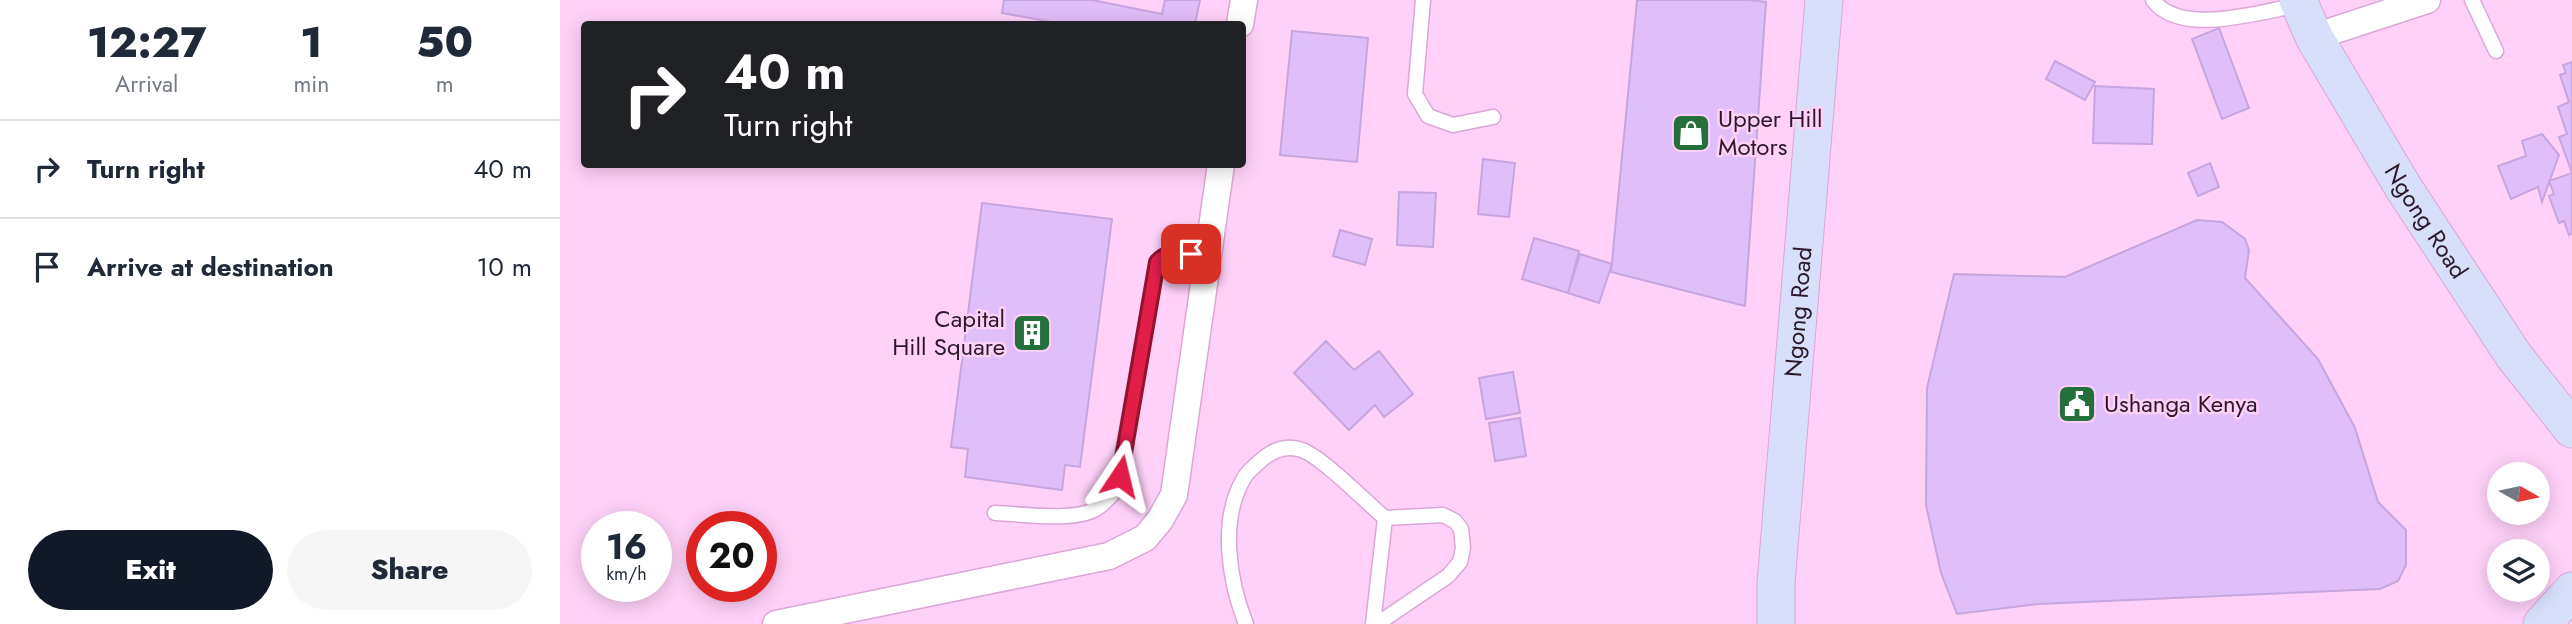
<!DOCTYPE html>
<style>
:root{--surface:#fff;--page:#f6f6f7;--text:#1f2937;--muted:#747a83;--line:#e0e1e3;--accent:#111827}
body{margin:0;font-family:Jost,sans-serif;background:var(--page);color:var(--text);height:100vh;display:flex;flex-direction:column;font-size:26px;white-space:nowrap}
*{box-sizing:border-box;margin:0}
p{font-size:23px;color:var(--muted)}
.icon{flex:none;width:38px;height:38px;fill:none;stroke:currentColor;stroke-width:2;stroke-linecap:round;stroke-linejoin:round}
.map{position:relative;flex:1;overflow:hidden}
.details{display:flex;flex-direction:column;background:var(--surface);width:560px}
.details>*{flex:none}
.top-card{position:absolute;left:21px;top:21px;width:665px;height:147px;border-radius:7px;box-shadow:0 4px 18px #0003;background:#202124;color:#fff;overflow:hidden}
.needle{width:46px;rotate:99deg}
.tools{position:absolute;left:1927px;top:462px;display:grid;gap:14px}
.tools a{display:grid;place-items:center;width:63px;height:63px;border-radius:50%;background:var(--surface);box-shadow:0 4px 18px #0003;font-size:35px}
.speed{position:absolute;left:21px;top:511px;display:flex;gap:14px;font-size:35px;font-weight:700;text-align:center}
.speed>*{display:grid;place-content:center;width:91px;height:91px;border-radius:50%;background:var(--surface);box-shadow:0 4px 18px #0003;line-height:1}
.speed small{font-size:18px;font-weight:400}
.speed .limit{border:10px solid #d22;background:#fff;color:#111}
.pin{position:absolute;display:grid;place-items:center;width:60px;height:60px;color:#fff;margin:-30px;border-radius:14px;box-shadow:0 4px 10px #0006}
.me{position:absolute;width:77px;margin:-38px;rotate:10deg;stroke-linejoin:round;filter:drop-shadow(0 0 5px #0008)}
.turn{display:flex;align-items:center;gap:24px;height:147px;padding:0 28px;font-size:32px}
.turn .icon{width:91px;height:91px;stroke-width:2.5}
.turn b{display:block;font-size:49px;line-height:60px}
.eta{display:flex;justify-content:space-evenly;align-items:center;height:119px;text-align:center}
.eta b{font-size:42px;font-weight:800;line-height:49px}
.cta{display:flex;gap:14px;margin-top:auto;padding:14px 28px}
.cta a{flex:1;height:80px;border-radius:42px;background:var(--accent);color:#fff;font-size:28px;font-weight:800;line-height:80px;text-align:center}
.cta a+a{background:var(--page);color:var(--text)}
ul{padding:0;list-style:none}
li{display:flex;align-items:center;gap:21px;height:98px;padding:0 28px;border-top:2px solid var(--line)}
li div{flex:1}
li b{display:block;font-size:26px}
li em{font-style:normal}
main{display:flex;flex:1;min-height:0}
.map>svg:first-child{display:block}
.building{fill:#e0bef9;stroke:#c7a5df;stroke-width:2}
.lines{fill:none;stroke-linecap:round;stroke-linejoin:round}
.lane-casing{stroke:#dca6d5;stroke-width:17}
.street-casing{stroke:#dca6d5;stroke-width:29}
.secondary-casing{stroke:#dca6d5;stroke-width:39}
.lane{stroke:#fff;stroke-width:14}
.street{stroke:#fff;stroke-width:26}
.secondary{stroke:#d8dffa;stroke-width:37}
.route-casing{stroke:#92132f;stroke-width:18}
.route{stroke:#e11d48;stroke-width:12}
.labels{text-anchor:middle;stroke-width:5;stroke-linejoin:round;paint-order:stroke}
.poi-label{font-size:24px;fill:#2c182a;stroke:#ffd1f8;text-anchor:start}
.street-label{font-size:24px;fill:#2c182a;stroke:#ffd1f8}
</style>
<main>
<section class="details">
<div class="eta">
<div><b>12:27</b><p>Arrival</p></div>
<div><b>1</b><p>min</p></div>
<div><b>50</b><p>m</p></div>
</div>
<ul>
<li><svg class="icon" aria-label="right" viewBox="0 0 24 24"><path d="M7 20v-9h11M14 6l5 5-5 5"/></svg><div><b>Turn right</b></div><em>40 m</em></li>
<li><svg class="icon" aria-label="arrive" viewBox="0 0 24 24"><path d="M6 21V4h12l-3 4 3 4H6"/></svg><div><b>Arrive at destination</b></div><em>10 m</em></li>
</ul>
<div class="cta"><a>Exit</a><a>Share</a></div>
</section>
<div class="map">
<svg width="2012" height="624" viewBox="0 0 2012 624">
<rect width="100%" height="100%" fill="#ffd1f8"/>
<path class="building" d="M444 0H532L602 14 605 0H640L635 24H503L442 13Z
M1077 0H1189L1206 2 1185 306 1051 272Z
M1659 28 1689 108 1662 119 1632 39Z
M732 31 808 38 797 162 720 155Z
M1495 61 1535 82 1525 100 1486 79Z
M2012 62V173L1999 137 2007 134 1998 107 2009 102 2000 75 2006 73 2003 65Z
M1535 86 1594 89 1592 144 1533 143Z
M1982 134 1999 155 1982 202 1978 187 1951 199 1938 166 1966 156 1962 141Z
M923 159 955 163 949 217 918 214Z
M1650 163 1659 187 1638 196 1628 173Z
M2012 173V234L2009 235 2004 221 1999 223 1989 196 1994 194 1989 181Z
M839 192 876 193 873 247 837 245Z
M422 203 552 219 520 467 505 465 502 490 405 477 408 449 391 447Z
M1637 220 1662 222 1685 239 1689 250 1685 278 1758 359 1795 428 1818 502 1846 530V565L1838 581 1820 589 1478 604 1397 614 1381 573 1366 505 1367 388 1394 274 1505 277Z
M780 230 812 239 805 265 773 256Z
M974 238 1019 251 1008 293 962 279Z
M1020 254 1052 264 1039 303 1008 293Z
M766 341 794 370 819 351 853 394 824 417 815 405 789 430 734 373Z
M953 372 960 413 926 419 919 378Z
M960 418 966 456 935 461 929 423Z"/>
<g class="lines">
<g class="lane-casing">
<path id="lane" d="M863 0 855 94 868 116 893 125 933 117
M1593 0C1620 37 1700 12 1738 5
M1912 0 1936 51
M435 513C462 514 513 522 536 509 544 504 550 497 556 490L597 262C611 247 630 254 648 257
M686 624C669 581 659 520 684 478 687 472 694 467 699 462 711 451 725 444 742 450 763 458 806 502 825 518L883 515 895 521 901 529 903 548 900 562 888 576 817 624
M813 624 825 518"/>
</g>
<g class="street-casing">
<path id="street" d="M680 24 684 0
M1754 37 1867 0
M216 624 549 556 585 538 600 520 614 495 661 164"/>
</g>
<g class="secondary-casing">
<g id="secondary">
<path id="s1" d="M1738 0 1754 37 1843 187 1954 356 2012 429"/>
<path id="s2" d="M1216 624V583L1264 0"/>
<path d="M1982 624 2012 591"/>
</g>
</g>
<use href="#lane" class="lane"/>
<use href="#street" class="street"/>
<use href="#secondary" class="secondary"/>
</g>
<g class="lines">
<g class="route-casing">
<path id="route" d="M560 476 597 262C607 251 616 253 631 254"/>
</g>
<use href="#route" class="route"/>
</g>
<defs>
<g id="shop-square" transform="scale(2.0125)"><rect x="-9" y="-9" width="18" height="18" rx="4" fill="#256f3d" stroke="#ffd1f8"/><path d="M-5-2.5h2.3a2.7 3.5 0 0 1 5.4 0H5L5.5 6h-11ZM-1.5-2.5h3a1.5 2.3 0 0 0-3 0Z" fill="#fff"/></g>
<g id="building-square" transform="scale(2.0125)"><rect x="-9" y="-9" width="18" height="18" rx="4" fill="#256f3d" stroke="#ffd1f8"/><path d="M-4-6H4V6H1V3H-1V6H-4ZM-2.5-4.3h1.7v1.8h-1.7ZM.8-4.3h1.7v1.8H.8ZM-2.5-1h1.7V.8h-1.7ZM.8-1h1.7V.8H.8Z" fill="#fff"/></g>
<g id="civic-square" transform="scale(2.0125)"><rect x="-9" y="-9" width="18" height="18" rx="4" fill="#256f3d" stroke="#ffd1f8"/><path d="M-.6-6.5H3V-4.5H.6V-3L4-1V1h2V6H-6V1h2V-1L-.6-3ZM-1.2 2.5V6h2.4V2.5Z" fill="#fff"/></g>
</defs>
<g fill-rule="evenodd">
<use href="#shop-square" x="1131" y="133"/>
<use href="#building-square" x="472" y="333"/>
<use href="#civic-square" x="1517" y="404"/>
</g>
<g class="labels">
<g class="poi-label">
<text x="1158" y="127">Upper Hill<tspan x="1158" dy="28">Motors</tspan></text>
<text x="445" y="327" text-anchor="end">Capital<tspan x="445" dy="28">Hill Square</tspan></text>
<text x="1544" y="412">Ushanga Kenya</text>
</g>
<g class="street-label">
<text dy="8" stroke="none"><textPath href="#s1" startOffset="256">Ngong Road</textPath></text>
<text dy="8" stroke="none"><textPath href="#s2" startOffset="313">Ngong Road</textPath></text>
</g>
</g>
</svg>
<div class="tools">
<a><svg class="needle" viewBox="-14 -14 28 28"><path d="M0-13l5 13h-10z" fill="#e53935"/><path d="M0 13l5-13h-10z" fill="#747a83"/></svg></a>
<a><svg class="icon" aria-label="layers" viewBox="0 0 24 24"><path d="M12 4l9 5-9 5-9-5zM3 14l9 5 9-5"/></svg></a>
</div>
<div class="speed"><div>16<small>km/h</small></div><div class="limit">20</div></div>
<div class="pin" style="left:631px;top:254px;background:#d93025"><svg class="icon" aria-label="arrive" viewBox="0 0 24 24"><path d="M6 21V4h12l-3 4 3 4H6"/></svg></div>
<svg class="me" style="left:560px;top:476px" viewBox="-20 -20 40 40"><path d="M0-17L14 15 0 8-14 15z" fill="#e11d48" stroke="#fff" stroke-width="4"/></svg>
<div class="top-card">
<div class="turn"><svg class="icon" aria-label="right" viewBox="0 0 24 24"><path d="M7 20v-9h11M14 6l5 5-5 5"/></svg><div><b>40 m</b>Turn right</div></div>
</div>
</div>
</main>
